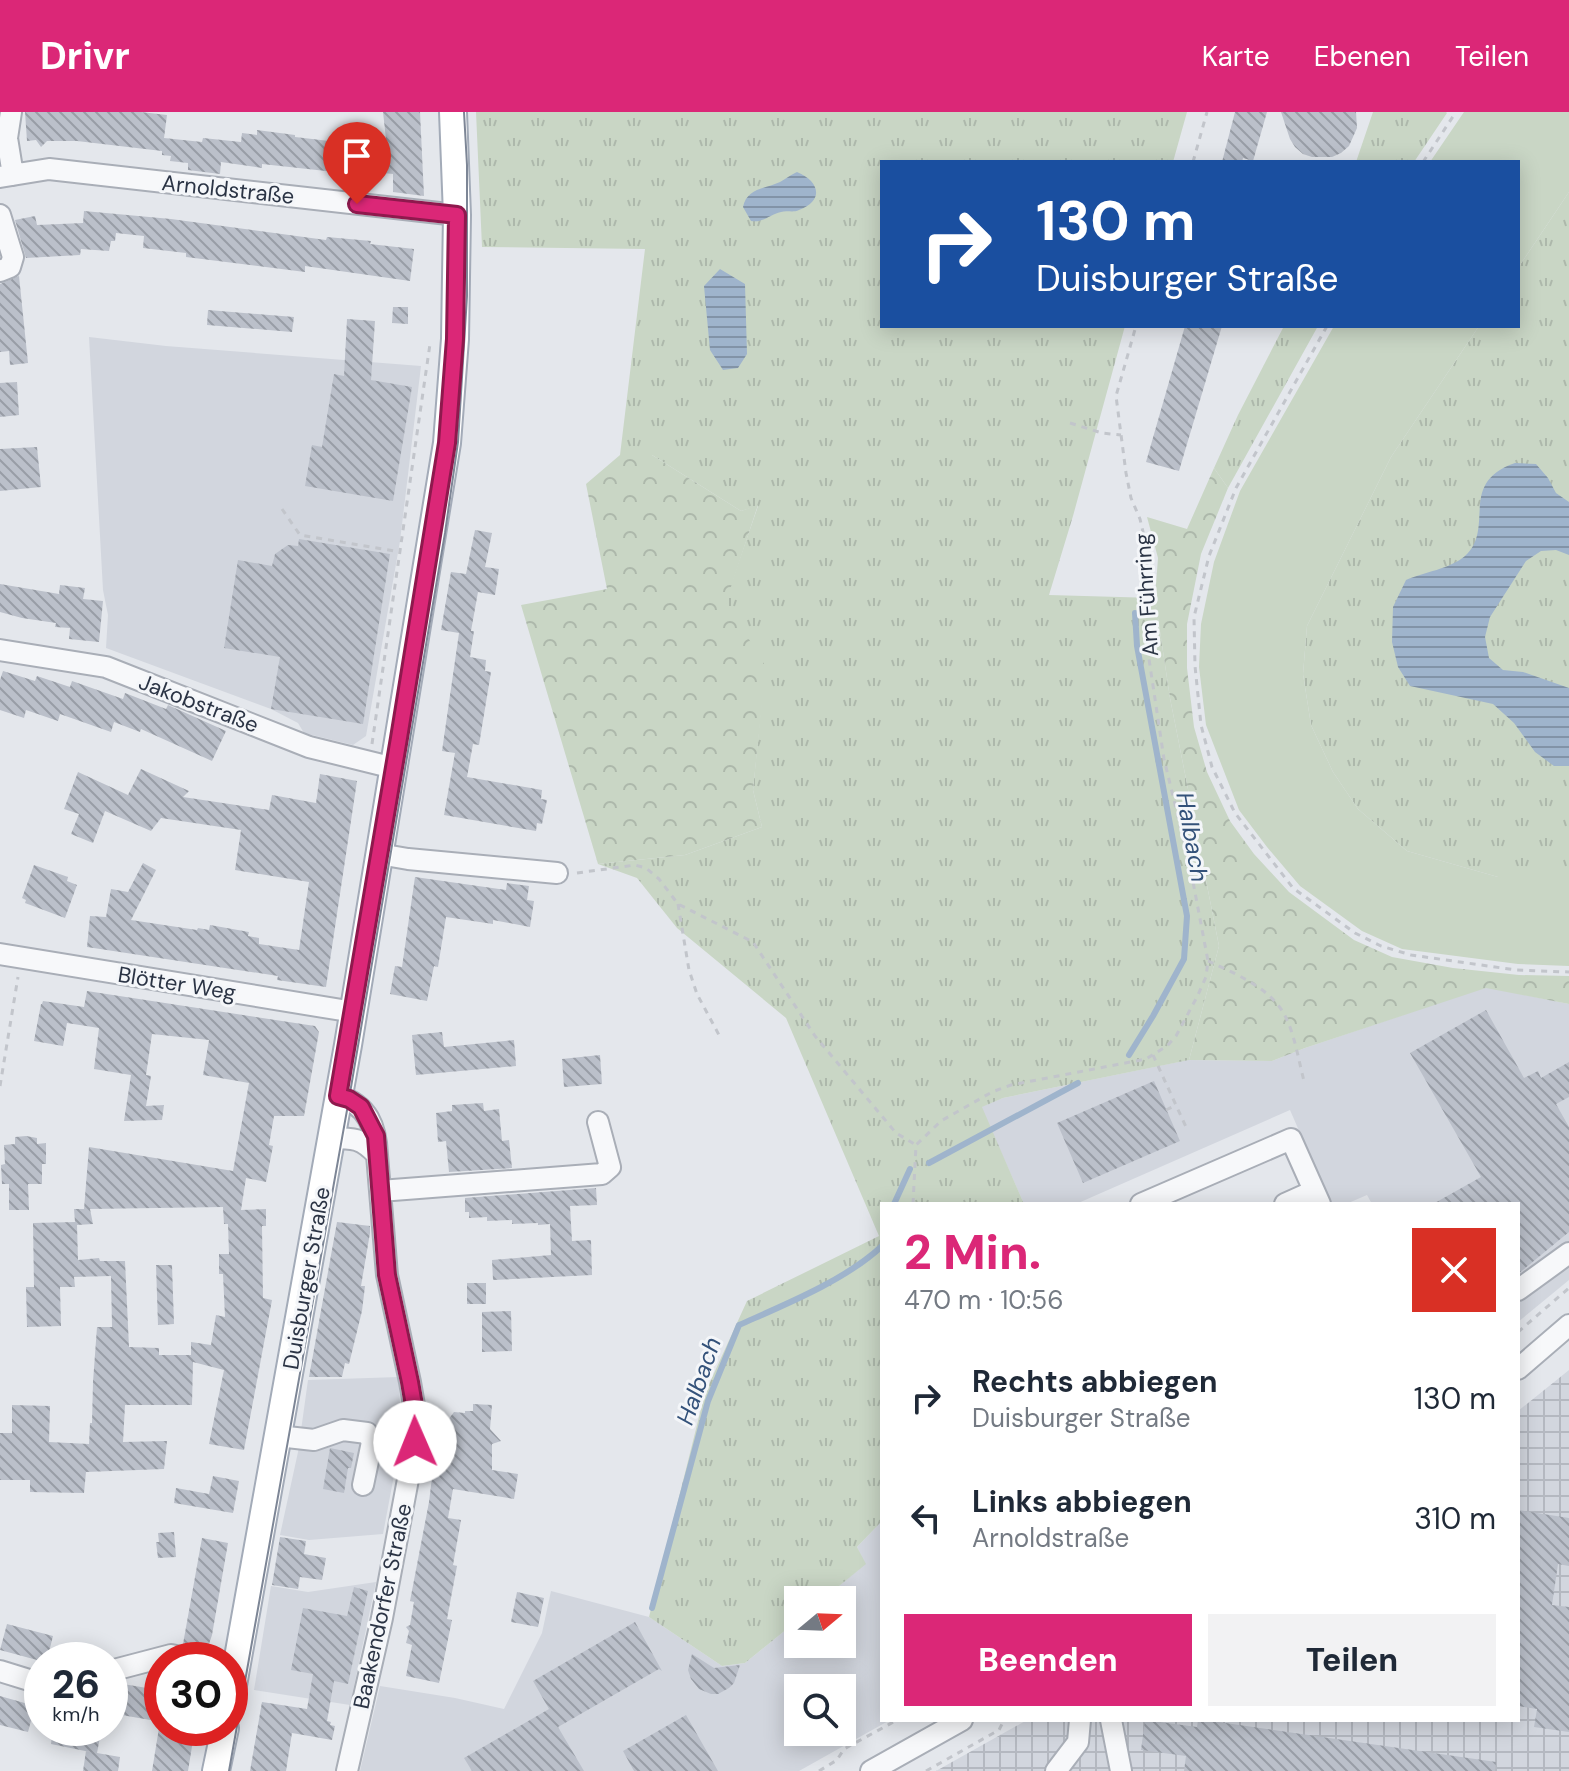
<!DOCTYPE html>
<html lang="de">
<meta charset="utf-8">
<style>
:root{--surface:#fff;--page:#f2f2f3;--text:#1f2937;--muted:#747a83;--accent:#db2777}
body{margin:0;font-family:"DM Sans",sans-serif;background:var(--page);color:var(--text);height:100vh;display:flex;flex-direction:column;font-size:30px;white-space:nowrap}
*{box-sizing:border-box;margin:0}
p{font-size:26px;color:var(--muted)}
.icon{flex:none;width:44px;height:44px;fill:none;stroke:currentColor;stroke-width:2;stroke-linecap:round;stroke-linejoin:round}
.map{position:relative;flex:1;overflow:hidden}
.panel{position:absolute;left:880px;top:1090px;width:640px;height:520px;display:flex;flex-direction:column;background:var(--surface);border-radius:0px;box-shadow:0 4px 20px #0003}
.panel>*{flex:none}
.top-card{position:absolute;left:880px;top:48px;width:640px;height:168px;border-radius:0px;box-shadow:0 4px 20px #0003;background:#1a4fa0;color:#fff;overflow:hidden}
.needle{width:52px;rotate:71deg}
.buttons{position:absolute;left:784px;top:1474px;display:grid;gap:16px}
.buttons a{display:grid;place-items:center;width:72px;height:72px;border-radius:0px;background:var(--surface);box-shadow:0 4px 20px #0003;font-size:40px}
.speed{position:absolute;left:24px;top:1530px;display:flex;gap:16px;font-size:40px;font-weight:700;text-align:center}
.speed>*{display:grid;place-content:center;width:104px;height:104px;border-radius:50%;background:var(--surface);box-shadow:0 4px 20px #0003;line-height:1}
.speed small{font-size:20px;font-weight:400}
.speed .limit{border:12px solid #d22;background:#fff;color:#111}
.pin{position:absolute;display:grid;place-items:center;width:68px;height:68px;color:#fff;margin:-82px -34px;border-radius:50% 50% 50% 0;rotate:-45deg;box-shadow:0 0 8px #0007}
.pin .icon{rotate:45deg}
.me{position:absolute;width:88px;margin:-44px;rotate:359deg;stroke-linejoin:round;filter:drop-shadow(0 0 6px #0008)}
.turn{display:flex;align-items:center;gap:28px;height:168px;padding:0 24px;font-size:36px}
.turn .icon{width:104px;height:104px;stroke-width:2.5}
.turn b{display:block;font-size:56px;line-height:68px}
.round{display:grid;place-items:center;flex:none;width:84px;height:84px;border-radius:0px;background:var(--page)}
.overview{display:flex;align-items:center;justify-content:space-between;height:136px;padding:0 24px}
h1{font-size:48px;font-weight:800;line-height:60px;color:var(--accent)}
.action{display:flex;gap:16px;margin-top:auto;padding:16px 24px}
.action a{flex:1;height:92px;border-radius:0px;background:var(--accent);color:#fff;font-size:32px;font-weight:800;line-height:92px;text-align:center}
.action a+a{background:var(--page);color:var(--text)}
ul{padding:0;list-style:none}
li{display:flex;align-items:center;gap:24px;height:120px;padding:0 24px}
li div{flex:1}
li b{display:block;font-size:30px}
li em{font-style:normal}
header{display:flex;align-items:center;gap:48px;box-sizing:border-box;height:112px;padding:0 40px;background:var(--accent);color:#fff}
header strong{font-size:38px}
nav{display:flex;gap:44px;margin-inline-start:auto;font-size:28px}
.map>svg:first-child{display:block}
.built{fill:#d2d6de;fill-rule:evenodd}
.industrial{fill:url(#industrial-grid)}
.grass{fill:url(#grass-tufts)}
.forest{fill:url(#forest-crowns)}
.park{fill:#c9d6c5}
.water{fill:url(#water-rules)}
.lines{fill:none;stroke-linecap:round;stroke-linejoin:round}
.stream{stroke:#9fb4cc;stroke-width:6}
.building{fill:url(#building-back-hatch);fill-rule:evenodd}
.minor-casing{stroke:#a9aeb7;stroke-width:24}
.major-casing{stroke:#a3abb8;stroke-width:30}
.path{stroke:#c2c5cb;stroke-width:3;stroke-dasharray:6 6;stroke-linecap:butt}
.minor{stroke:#f7f8fa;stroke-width:20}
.major{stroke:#fff;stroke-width:26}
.tram{stroke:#7d8696;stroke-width:2}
.route-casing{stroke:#8e194d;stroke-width:20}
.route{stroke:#db2777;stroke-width:14}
.labels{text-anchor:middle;stroke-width:6;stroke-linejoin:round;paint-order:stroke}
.street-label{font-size:22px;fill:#2b3445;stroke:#f4f6f9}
.water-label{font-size:24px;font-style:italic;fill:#34527a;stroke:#f4f6f9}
</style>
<header>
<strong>Drivr</strong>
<nav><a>Karte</a><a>Ebenen</a><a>Teilen</a></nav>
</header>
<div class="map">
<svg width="1569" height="1659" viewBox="0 0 1569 1659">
<defs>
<pattern id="industrial-grid" width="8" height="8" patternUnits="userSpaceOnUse" patternTransform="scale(2)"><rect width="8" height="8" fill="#d2d6de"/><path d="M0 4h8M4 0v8" fill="none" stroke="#b4b8c0"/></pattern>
<pattern id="grass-tufts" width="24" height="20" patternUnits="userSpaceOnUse" patternTransform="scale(2)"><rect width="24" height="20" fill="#c9d6c5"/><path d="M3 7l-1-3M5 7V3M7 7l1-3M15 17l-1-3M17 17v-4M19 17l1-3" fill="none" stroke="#adb8ab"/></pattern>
<pattern id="forest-crowns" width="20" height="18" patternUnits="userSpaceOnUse" patternTransform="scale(2)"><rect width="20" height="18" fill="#c9d6c5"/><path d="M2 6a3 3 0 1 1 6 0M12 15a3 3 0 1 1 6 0" fill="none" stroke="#adb8ab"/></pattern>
<pattern id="water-rules" width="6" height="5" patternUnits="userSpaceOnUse" patternTransform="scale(2)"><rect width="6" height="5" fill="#9fb4cc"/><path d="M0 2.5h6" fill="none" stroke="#8293a7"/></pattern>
<pattern id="building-back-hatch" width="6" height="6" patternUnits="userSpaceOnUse" patternTransform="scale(2)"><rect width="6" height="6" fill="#bbc0ca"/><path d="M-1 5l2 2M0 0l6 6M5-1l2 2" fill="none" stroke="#989da6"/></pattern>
</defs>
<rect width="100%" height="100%" fill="#e4e7ec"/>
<path class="built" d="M89 225 166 234 421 254 400 429 366 624 353 633 304 621 298 611 271 597 106 536 108 503 103 478Z
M1486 875 1569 892V1168L1518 1210V1092H1372L1367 1083 1346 1092H1331L1290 998 1076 1092H1024L981 995 1003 986 1188 948 1272 949 1305 936Z
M399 1265 401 1326 383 1422 309 1428 280 1423 298 1340 308 1268Z
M882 1409V1608H890L799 1659H360L380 1574 455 1586 504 1597 542 1521 551 1479 649 1505 722 1554 745 1551 798 1508V1532H842V1488H822L865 1452 857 1435ZM798 1576H842V1620H798Z
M376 1470 350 1593 254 1578 271 1474 308 1480Z"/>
<path class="industrial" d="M1569 1258V1659H936L1027 1608H1518V1299Z"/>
<path class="grass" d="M476 0H1187L1173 50H882V214H1125L1073 404 1049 483 1155 486 1170 586 1219 834 1189 948 1003 986 982 995 1024 1092H882V1409L857 1435 866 1452 822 1488H798V1508L745 1551 722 1554 649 1505 705 1281 747 1189 879 1124 786 906 677 816 637 766 598 752 685 743 762 715 753 678 765 555 725 490 758 394 741 399 652 343H620L645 137 482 135Z
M1373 0H1446L1447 1 1414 50H1356Z
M1569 80V765H1498L1407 739 1358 697 1333 660 1311 613 1303 562 1307 514 1391 345 1479 214H1518V156Z
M1284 214H1318L1228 376 1214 356 1238 303Z"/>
<path class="forest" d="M620 343H652L741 399 758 393 726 490 766 555 753 678 762 715 685 743 598 752 521 493 607 477 586 372Z
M1214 356 1228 376 1201 442 1187 512V556L1194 615 1207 660 1230 709 1254 742 1289 780 1354 828 1392 845 1453 856 1519 863 1569 864V892L1486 876 1305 936 1272 949 1189 948 1219 834 1170 586 1155 486 1158 446 1147 405 1187 417Z"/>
<path class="park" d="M1464 0H1569V80L1518 156V50H1430Z
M1334 214H1479L1391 345 1307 514 1303 562 1311 613 1333 660 1358 697 1407 739 1498 765H1569V854L1518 852 1402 837 1362 819 1300 774 1267 735 1239 698 1206 613 1199 555 1201 512 1214 450 1240 379Z"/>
<path class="water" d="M797 60C819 69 825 88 799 98 793 101 787 98 781 100 769 103 763 111 751 109L743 95C747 76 765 77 780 70 786 67 790 63 797 60Z
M720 157 745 172 747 242 738 256 723 258 710 238 704 174Z
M1515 351 1536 352 1548 366 1556 381 1569 390V443L1556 438 1541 439 1526 449 1490 505 1485 525 1489 546 1503 558 1523 560 1569 576V654H1554L1535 640 1514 611 1493 592 1410 574 1398 555 1392 530 1393 495 1406 468C1424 460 1450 457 1465 444 1496 416 1457 371 1515 351Z"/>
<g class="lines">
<path class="stream" d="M1129 943 1153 904 1184 847 1187 804 1137 534 1135 501
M929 1051 1078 971
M894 1092 910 1057
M652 1496 708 1289 739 1213C784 1193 846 1168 882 1134"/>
</g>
<path class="building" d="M25 0H141L167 3 164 26 202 30 203 26 241 30 242 21 257 23V18L295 23V25L338 30 337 39 388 45 383 0H420L424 84 393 80V62L335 56V60L262 52V56L221 50 220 62 188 58V51L170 49 171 44 162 43V39L77 29H47L41 35 36 28 27 29Z
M1235 0H1267L1253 49 1243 46 1242 50H1222Z
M1281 0H1356L1357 16 1349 34 1341 41 1332 45H1312L1303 42 1295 35 1290 27Z
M84 99 171 107 326 128 327 125 371 129 370 132 414 137 410 169 305 154V160L186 145V141L143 136 144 124 116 121 115 129H111L109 139 81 137 80 143 26 146 15 108 35 104 37 113 83 111Z
M19 164 28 251 10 253 9 239 0 240V172Z
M393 195H408V212L392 211Z
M208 198 294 205 292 220 207 213Z
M347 207 375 209 371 268 412 275 393 389 305 374 312 333 322 335 334 262 344 264Z
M1185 214H1222L1179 359 1146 350Z
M17 270 19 303 0 305V271Z
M37 335 41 375 0 379V337Z
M475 418 492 421 485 455 499 457 495 483 478 480 471 519H474L470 545 486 548 485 559 491 560 479 633 473 632 467 665 542 678 541 687 547 688 542 712 537 711 536 719 444 703 455 641 442 639 459 521 441 518 451 460 466 462Z
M299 427 390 442 363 612 271 597 280 545 224 536 238 448 272 454 275 442 288 433 298 434Z
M0 472 59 482 60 473 85 476 83 487 103 489 99 530 69 527 70 516 55 515 56 511 22 506 0 500Z
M3 559 35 569 37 564 70 575 72 569 123 587 125 581 166 597 168 593 226 619 212 649 141 617 140 620 114 610 111 620 60 602 58 609 26 598 24 606 0 598V568Z
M141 657 189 679 183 685 269 698 272 683 316 691 320 662 357 669 326 875 277 868 278 864 87 835 90 804 106 805 111 777 128 780 143 751 156 758 131 808 197 818 198 816 209 818 210 813 249 820 248 824 259 826V832L299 838 309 770 235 758 241 718 161 706 151 719 105 699 93 731 71 722 79 702 64 697 78 660 128 683Z
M34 753 68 765 67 769 77 773 65 806 25 791 26 788 22 786Z
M415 765 506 778 507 771 529 774 527 788 534 789 530 815 493 808V812L446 805 438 855 434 854 427 889 390 882 395 854 402 855Z
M87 879 315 914 319 920 304 1004H274L269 1033 273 1034 266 1070 246 1066 241 1098 266 1097V1114H262L263 1186 272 1188 244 1338 209 1332 224 1258 193 1250 192 1293H125L123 1330 167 1329 164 1357 86 1360 84 1381 30 1380V1368H0V1321H12V1293L50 1294 49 1330 89 1332 90 1311H92L93 1270 97 1215H112L111 1164 74 1165 75 1175H60L61 1214 27 1215 26 1175H34L33 1111 75 1110 74 1097H87H84L89 1035 233 1059 249 971 203 963 209 928 152 922 146 963 151 964 146 994 164 993 162 1008 124 1009 131 963 94 957 99 916 67 911 63 934 34 929 41 892H42L43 889 84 895ZM223 1095 224 1112H228L229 1142H219V1162H223L225 1205 216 1203 211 1233 191 1230V1243H159V1236L129 1235 125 1149H100L99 1146 78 1148 77 1113 93 1112 90 1097Z
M1486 898 1524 966 1538 959 1541 966 1569 950V985L1556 992 1569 1015V1120L1518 1162V1092H1433L1481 1065 1410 941Z
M442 920 444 935 514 928 516 954 416 963 412 923Z
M600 943 602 972 564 975 562 947Z
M1154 969 1180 1029 1083 1071 1057 1011Z
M483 991 484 999 499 997 502 1029 509 1028 512 1056 449 1060 446 1029 438 1030 436 1001 452 999V993Z
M26 1024 37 1026V1032L46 1031V1052H42V1072H28L29 1098H9V1072H2L1 1053 5 1052 4 1033 15 1032V1025Z
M596 1076 597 1093 570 1094 572 1129 591 1128 592 1163 493 1168 492 1148 551 1143 550 1112 538 1113V1111L512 1112V1108L487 1109V1105L469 1106V1100H465V1086Z
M337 1110 370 1114V1121L361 1174H365L362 1199 349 1252 345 1251 342 1265H309Z
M156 1153H172L174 1212 158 1213Z
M467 1171H486V1192H467Z
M511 1199 512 1239 482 1240V1200Z
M473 1292 492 1293 490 1317 501 1329 492 1332V1358L518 1362 514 1387 453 1377 448 1406 461 1408 453 1453 457 1454 447 1507 452 1508 439 1571 406 1564 412 1533 406 1531 409 1519 406 1515 410 1513 414 1490 410 1489 429 1390 434 1349 451 1351 453 1316 448 1308 454 1300 465 1301V1299H473Z
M330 1336 354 1341 351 1356H348L344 1381 323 1377Z
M213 1364 239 1369 233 1401 174 1391 176 1376 209 1382Z
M1518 1398 1569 1406V1454L1558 1452 1552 1493 1569 1495V1620L1534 1615 1537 1597 1518 1594Z
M174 1420 176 1445 158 1446 156 1430H159L158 1421Z
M280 1425 306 1429 304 1442 326 1446 322 1468 300 1465 298 1477 272 1473Z
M202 1426 228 1431 212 1523 209 1532 203 1535 183 1532Z
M354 1475 368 1479 348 1572 334 1569 327 1609 331 1610 330 1613 335 1614 332 1628 292 1621 286 1659H250L262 1590 307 1597 313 1562 291 1558 303 1496 347 1504Z
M517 1480 544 1486 538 1515 511 1510Z
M635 1510 662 1559 659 1557 558 1615 584 1659H472L464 1646 549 1597 533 1569Z
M7 1512 53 1524 47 1548H37L0 1538Z
M692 1542 714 1556 740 1553 734 1571 729 1576 718 1582H711L699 1577 691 1567 688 1558Z
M117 1571 147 1576 148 1571 162 1573V1610L110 1601V1572Z
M0 1584 35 1594 28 1620 0 1613Z
M686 1603 718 1659H634L623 1639Z
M1145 1608 1197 1615 1198 1608H1205L1496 1650 1495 1659H1184L1186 1644 1141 1638Z
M53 1616H69V1619L100 1625 97 1641 120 1645 118 1659H83L86 1639 95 1641 51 1632Z
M159 1616H195L188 1659H152Z"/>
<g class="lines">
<g class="minor-casing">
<path id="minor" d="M11 0 7 26 13 63
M0 65 49 57 457 103
M0 103 13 145 10 155 0 159
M0 538 106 555 309 635 394 656
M379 742 408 747 557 761
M0 842 354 900
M338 984C368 993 376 1015 377 1043
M331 1026C353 1026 362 1026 377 1043L387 1163 410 1270 415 1299V1330L382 1506 347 1659
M380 1079 602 1062 610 1055 598 1010
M1141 1092 1291 1027 1320 1092
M1285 1092 1314 1079
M1518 1178 1569 1141
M1518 1257 1569 1213
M278 1324 314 1328 343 1318 367 1321 372 1330 363 1373
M0 1559 42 1572
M110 1559 171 1543 196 1548
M1111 1608 1121 1659
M871 1659 962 1608
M1056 1659 1078 1630 1080 1608"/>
</g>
<g class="major-casing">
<path id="major" d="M230 1590 348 933 447 331 455 227 457 103 453 0
M216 1659 225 1616"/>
</g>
<path class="path" d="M1193 50 1207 0
M1423 50 1456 0
M1327 214 1236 376 1209 444 1194 505 1195 554 1201 613 1212 655 1235 701 1293 776 1355 821 1381 834 1411 843 1516 858 1569 860
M1070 311 1102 321 1121 323
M282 397 300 423 401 440
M372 632 430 232
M577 761 635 753 646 756 659 767 678 792 753 830 815 924 896 1021 916 1033
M678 792 689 858 697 882 719 923
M1208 849C1236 862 1274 877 1287 908 1295 925 1299 950 1304 969
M1153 943 1186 1015
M0 974 18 865
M1166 998 1176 993
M913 1092 916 1033 941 1009 992 980 1011 973 1146 947 1167 934 1176 924 1197 885 1206 865 1208 849 1190 754 1164 647 1146 527 1147 437 1140 407 1131 386 1126 361 1116 284 1136 214
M1518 1220 1569 1176
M819 1659 837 1648 844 1637 897 1608
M926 1659 999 1618 1004 1608"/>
<use href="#minor" class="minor"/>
<use href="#major" class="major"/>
<path class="tram" d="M229 1659 349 987 445 421 458 330 467 184V53L464 0"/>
</g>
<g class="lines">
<g class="route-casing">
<path id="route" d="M357 92 457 103 455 227 447 331 399 626 338 984 349 987 361 995 376 1024 387 1163 410 1270 415 1299V1330"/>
</g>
<use href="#route" class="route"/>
</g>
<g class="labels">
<g class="street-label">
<text transform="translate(228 77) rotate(6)" y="8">Arnoldstraße</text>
<text transform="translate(1146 483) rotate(-94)" y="8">Am Führring</text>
<text transform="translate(199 591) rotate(21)" y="8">Jakobstraße</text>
<text transform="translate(177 871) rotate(9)" y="8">Blötter Weg</text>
<text transform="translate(306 1166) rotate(-80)" y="8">Duisburger Straße</text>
<text transform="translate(382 1494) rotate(-78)" y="8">Baakendorfer Straße</text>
</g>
<g class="water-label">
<text transform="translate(1192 725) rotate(80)" y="8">Halbach</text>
<text transform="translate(699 1269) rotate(-71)" y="8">Halbach</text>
</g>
</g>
</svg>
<div class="buttons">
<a><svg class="needle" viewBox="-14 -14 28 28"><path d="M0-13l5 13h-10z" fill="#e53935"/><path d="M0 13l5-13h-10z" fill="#747a83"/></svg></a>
<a><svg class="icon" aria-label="search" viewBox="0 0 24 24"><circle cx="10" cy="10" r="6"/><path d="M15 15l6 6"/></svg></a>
</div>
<div class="speed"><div>26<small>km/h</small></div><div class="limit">30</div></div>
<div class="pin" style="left:357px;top:92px;background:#d93025"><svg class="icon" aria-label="arrive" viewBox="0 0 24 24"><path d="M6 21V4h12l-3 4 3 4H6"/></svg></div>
<svg class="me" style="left:415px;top:1330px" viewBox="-20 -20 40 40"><circle r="19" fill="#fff"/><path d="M0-13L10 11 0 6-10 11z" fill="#db2777"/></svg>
<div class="top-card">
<div class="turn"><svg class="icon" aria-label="right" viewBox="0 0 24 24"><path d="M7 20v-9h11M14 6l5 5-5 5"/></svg><div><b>130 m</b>Duisburger Straße</div></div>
</div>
<section class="panel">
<div class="overview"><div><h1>2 Min.</h1><p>470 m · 10:56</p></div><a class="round" style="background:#d93025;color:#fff"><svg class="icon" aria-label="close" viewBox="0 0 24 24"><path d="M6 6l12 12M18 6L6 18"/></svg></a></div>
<ul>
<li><svg class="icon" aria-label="right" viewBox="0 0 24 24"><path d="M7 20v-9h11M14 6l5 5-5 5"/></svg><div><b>Rechts abbiegen</b><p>Duisburger Straße</p></div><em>130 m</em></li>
<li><svg class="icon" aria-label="left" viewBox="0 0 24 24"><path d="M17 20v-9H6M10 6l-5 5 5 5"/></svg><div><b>Links abbiegen</b><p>Arnoldstraße</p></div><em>310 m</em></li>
</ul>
<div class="action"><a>Beenden</a><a>Teilen</a></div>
</section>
</div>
